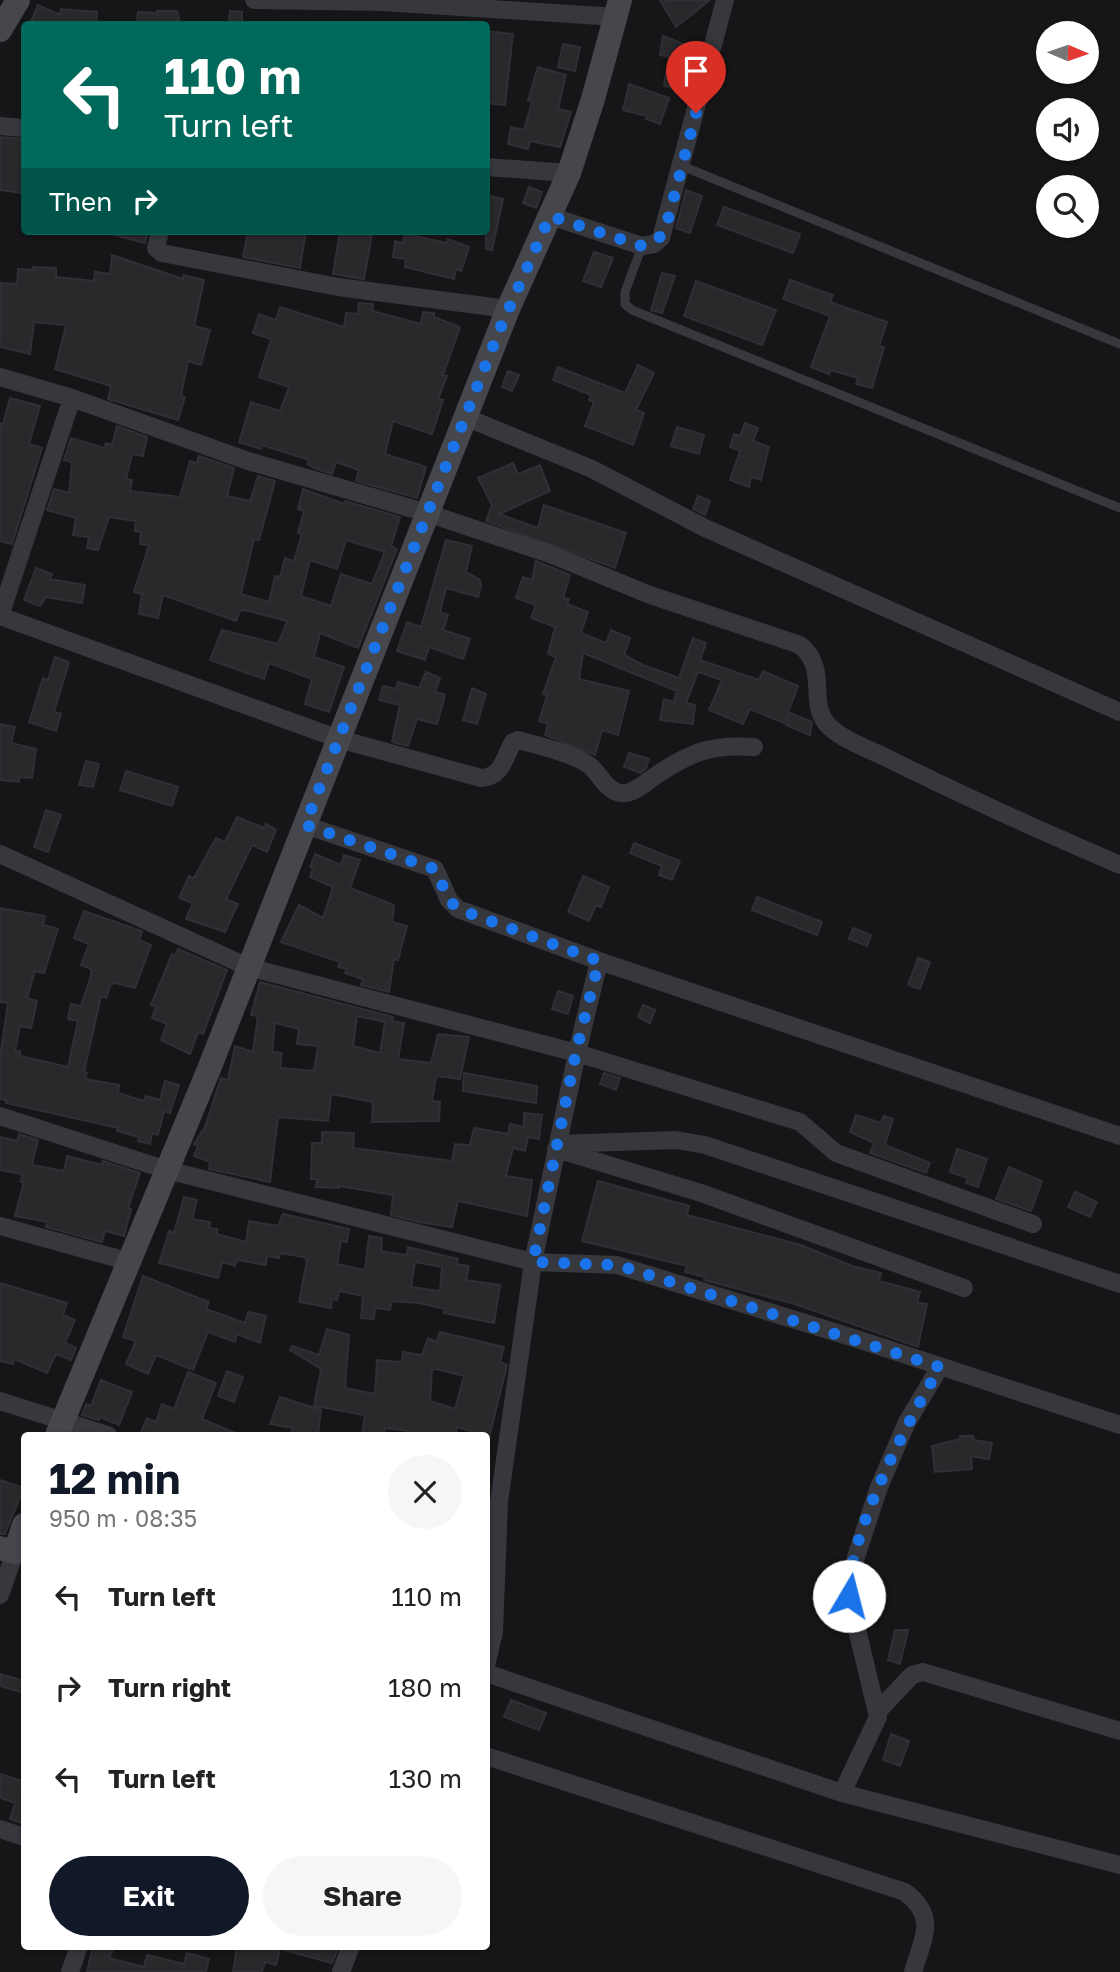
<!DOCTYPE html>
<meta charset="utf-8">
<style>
:root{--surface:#fff;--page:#f6f6f6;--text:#222;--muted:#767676;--accent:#111827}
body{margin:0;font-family:"Golos Text",sans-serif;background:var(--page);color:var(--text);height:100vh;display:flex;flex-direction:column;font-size:26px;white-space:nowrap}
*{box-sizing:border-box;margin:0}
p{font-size:23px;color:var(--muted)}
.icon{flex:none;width:38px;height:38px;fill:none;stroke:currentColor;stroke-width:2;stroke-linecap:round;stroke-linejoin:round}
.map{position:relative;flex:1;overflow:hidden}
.sheet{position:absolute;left:21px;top:1432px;width:469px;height:518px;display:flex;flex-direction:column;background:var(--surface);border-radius:7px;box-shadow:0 2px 5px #0004}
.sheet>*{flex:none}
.guide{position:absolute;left:21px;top:21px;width:469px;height:214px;border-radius:7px;box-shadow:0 2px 5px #0004;background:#00695c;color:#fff;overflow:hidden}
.needle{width:46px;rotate:92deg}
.fabs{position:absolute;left:1036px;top:21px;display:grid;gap:14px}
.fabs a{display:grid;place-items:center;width:63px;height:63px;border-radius:50%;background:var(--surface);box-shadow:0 2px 5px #0004;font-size:35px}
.pin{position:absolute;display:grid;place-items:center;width:60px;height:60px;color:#fff;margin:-72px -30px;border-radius:50% 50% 50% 0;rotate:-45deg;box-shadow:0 0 7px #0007}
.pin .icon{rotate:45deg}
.me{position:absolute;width:77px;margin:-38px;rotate:8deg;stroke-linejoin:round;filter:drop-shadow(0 0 5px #0008)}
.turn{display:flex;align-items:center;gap:24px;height:147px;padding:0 28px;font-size:32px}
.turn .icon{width:91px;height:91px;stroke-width:2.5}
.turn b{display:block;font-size:49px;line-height:60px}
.then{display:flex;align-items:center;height:66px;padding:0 28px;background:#0003;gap:14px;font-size:26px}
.round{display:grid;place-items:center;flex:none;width:74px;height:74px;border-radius:37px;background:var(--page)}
.head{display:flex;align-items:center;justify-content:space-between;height:119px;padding:0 28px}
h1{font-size:42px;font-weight:700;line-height:52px;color:var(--accent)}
.primary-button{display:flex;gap:14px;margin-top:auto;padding:14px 28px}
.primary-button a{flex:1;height:80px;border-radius:42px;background:var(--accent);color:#fff;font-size:28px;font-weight:700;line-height:80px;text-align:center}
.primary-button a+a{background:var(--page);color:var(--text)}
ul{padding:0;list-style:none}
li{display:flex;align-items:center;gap:21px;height:91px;padding:0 28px}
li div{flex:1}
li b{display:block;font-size:26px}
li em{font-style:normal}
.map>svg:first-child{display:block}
.building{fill:#29292c;stroke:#303034;stroke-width:2;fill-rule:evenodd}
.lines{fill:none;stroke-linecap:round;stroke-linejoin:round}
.lane{stroke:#37383d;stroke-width:9}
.street{stroke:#37383d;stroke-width:18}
.secondary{stroke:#45474d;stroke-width:24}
.route{stroke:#1a73e8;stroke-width:12;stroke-dasharray:0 21.6}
</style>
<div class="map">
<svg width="1120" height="1972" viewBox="0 0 1120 1972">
<rect width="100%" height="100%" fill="#161618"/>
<path class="building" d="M660 0H710L676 27Z
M38 5 60 15 61 9 97 12 96 24H30Z
M157 11H177L180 24H137L138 12 157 13Z
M230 11 242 12V24H229Z
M486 31 513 34 505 105 486 103Z
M663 36 693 48 685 90 664 86 669 57 660 55Z
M563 44 580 47 575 71 558 67Z
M538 67 566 75 558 109 571 112 560 147 530 141 528 149 508 144 511 127 524 130 532 102 528 100Z
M629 84 669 98 660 124 646 119 647 116 623 110Z
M0 137 22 139 21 151 24 152 23 193 0 190Z
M529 187 542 192 536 208 523 203Z
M686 190 702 196 690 233 676 228Z
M486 195 503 199 492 250 486 249Z
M724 207 800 234 793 253 717 225Z
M115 231H148L145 243 114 235Z
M248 231H306L300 268 243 257Z
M340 231 372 234 364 279 333 274Z
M405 234 447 243 448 239 469 247 461 271 456 269 454 279 405 267 406 259 393 257 395 241 403 243Z
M594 252 613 258 601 287 583 281Z
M112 255 183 279V275L204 280 194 326 210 330 201 365 188 361 181 396 185 397 178 420 108 399 111 386 55 369 66 325 34 322 30 354 0 347 1 283 17 284 18 269 33 270V267L56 268V277L94 281 95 272 110 274Z
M662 273 675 276 662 313 651 310Z
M790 280 833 295 830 302 887 322 879 346 884 347 872 388 856 384 858 378 831 370 829 374 811 367 830 316 783 299Z
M696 281 776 310 762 345 684 316Z
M359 303 373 304 372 311 421 324 423 312 434 313V317L460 327 443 375 447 376 438 399 443 400 432 434 393 421 385 454 426 467 417 498 356 481 359 470 336 462 332 474 314 468 308 464 309 460 262 445 261 449 239 442 251 402 280 411 289 387 259 377 271 339 253 333 259 314 276 320 280 307 344 327 346 313 358 314Z
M638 365 654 373 636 410 644 413 633 445 585 426 594 402 589 400 591 395 553 380 558 367 625 393Z
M508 371 519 375 512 391 502 387Z
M10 398 40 406 29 444 42 448 12 544 0 541V423L3 424Z
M745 423 758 428 753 441 769 447 761 480 751 477 749 487 730 480 740 451 730 447 734 434 740 436Z
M117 426 147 437 143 456 132 454 126 479 132 480 130 491 180 497 190 461 197 463 199 456 234 468 227 496 250 501 258 476 275 481 259 540 254 539 241 594 269 602 275 576 280 577 285 558 294 561 302 534 298 533 304 511 298 509 303 489 344 504 345 501 400 517 391 546 397 549 358 648 320 633 314 657 344 667 329 712 305 704 312 679 269 663 264 679 210 660 222 630 278 644 287 621 245 610 240 611 236 621 163 595 158 618 139 614 142 594 134 592 149 545 140 544 141 532 135 531 136 521 109 517 98 550 87 548 89 537 73 535 76 518 47 510 54 489 69 493 72 462 64 460 71 438 104 448 106 443 112 445ZM346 540 385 552 372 584 341 574 331 606 301 596 310 560 337 569Z
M677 427 704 435 699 454 671 446Z
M513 463 518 474 540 465 550 491 499 514 538 528 544 505 626 533 615 568 486 521 492 505 478 478Z
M698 496 710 501 705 515 693 509Z
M446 540 472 546 466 572 480 580 481 586 478 597 446 588 440 612 448 615 443 630 470 639 463 659 429 647 425 660 397 651 407 622 421 627Z
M536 561 570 575 563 598 569 599 567 604 588 612 581 633 606 643 611 630 630 638 624 655 643 665 679 678 693 638 706 643 700 660 759 680 763 671 798 686 784 723 750 709 743 724 709 710 722 680 698 672 686 703 695 705 693 724 660 720 664 699 674 702 677 691 583 653 579 679 629 691 618 735 602 730 595 755 545 735 548 724 539 721 547 695 543 694 556 657 548 654 555 627 531 618 536 605 516 598 523 577 532 580Z
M36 568 52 574 50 579 85 585 82 603 46 597 40 606 24 600Z
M55 657 69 662 54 712 61 714 56 731 29 722 43 678 48 680Z
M426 672 440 678 435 692 444 694V699L437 724 417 719 408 746 392 742 400 705 379 700 383 686 396 689 398 682 419 688Z
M472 688 486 694 477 724 463 720Z
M790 713 812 722 810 735 786 725Z
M0 724 15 727 11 743 36 749 32 778 19 777V782L0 780Z
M629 753 649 759 646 768 641 773 624 767Z
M86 761 99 764 93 787 79 785Z
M126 771 178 787 172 806 120 790Z
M46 810 61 815 48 852 34 847Z
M237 817 264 828 266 824 276 830 267 852 252 845 226 899 238 904 225 932 186 919 193 903 179 898 189 876 194 878 216 838 225 842Z
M634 843 680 861 672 880 659 875 662 866 630 853Z
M315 854 341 865 344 855 360 860 350 888 394 905 392 922 407 926 398 960 394 959 389 992 361 985 363 979 345 973 347 969 338 967 340 962 281 942 299 905 323 918 333 887 310 877 313 869 310 867Z
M583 876 609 887 601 907 596 905 589 921 568 912Z
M757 897 822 922 817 935 752 910Z
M0 908 45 916 43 925 58 929 44 973 35 971 27 998 37 1001 31 1028 20 1026 15 1051H20V1056L68 1067 78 1021 68 1019 71 1004 81 1006 91 976V969L81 965 89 944 74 938 84 911 142 931 139 940 151 945 135 988 115 983 111 984 106 998 101 996 84 1072 87 1073 85 1079 119 1085 118 1093 144 1101 146 1096 160 1100 165 1081 179 1085 170 1113 164 1111 158 1135 152 1133 150 1144 138 1141 139 1137 117 1131 118 1128 6 1103V1100L0 1099V1057L8 1003 0 1002Z
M853 928 871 935 867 946 849 939Z
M178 949 227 970 203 1034 198 1032 190 1054 161 1040 167 1024 152 1018 156 1007 151 1005 172 954 175 956Z
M918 958 930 962 920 989 908 985Z
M260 982 393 1017 392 1021 404 1023 398 1059 431 1063 438 1034 469 1037 460 1079 436 1076 432 1101 440 1102 439 1121 372 1122 373 1102 331 1094 328 1121 278 1117 270 1182 209 1169 210 1162 194 1156 198 1146 194 1144 205 1127 221 1078 228 1080 235 1046 253 1052 258 1016 251 1015ZM357 1016 385 1022 380 1053 353 1046ZM275 1023 299 1029 297 1044 318 1046 314 1071 280 1068 282 1053 272 1052Z
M558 991 573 996 568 1014 552 1009Z
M643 1005 655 1010 650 1023 638 1017Z
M464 1073 537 1086 536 1103 463 1091Z
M604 1073 620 1078 616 1090 600 1084Z
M524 1113 542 1115 539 1139 528 1137 525 1151 513 1148 506 1176 532 1180 527 1216 458 1201 452 1227 419 1222 391 1215 393 1195 339 1186V1188L316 1187 317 1179H311L312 1143H322V1132L354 1133 353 1148 452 1161 455 1144 470 1145 474 1128 508 1134 510 1124 524 1127Z
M856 1115 881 1123 884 1116 893 1119 885 1145 930 1163 926 1173 870 1153 874 1143 850 1132Z
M19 1134 38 1140 32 1165 64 1171 67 1156 102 1165 103 1161 140 1173 128 1208 131 1209 124 1236 105 1231 102 1242 46 1227 47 1222 15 1216 24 1182H21L22 1174 0 1170V1137L17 1141Z
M957 1149 987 1159 978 1187 966 1183 968 1178 950 1172Z
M1009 1167 1042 1181 1031 1211 996 1199Z
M598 1181 689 1206 687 1215 801 1245 852 1266 881 1273 879 1281 920 1292 917 1302 927 1304 918 1347 795 1304 704 1280 705 1277 685 1272 687 1266 582 1241Z
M1075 1192 1097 1202 1090 1217 1068 1207Z
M184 1197 197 1200 192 1219 210 1222 209 1228 217 1229V1234L246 1242 249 1221 278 1226 283 1214 349 1229 347 1242 341 1241 337 1264 365 1270 369 1236 382 1238 381 1251 407 1255 408 1247 458 1259 456 1264 469 1266 466 1280 500 1285 494 1323 444 1313 445 1309 419 1303 392 1301 390 1310 375 1308 374 1319 361 1318 363 1296 339 1291 337 1300 332 1299 331 1308 299 1302 307 1260 304 1257 280 1253 279 1258 267 1256 266 1265 237 1260 235 1266 222 1262 218 1278 159 1263 169 1231 174 1233ZM415 1262 442 1267 440 1291 411 1287Z
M143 1276 209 1302 206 1309 245 1323 248 1312 266 1316 260 1343 237 1334 235 1342 208 1332 193 1370 156 1355 148 1374 126 1364 136 1341 123 1337Z
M0 1283 67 1303 63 1315 75 1320 65 1343 76 1348 71 1360 56 1354 47 1373 14 1359 13 1364 0 1361Z
M327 1329 349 1335 345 1388 375 1394 377 1360 402 1362 403 1352 422 1355 428 1338 437 1342 440 1332 504 1347 500 1362 507 1365 489 1438 486 1435 457 1427 455 1435H409V1431L385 1428 384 1435H362L365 1415 314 1406 321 1369 290 1350 292 1346 319 1355ZM436 1369 464 1376 455 1409 430 1401 432 1370Z
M227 1371 243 1377 234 1402 218 1396Z
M188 1372 216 1383 202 1419 240 1435H140L147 1418 156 1422 162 1404 174 1409Z
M101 1380 132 1392 119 1425 100 1417 99 1420 82 1415 86 1404 91 1406Z
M280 1397 321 1410 318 1435H291L293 1428 270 1424Z
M960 1436H973L974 1440 992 1443 989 1459 971 1456 972 1469 935 1472 932 1446 960 1439Z
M0 1480 24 1488 5 1534H0Z
M895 1630H908L900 1664 888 1660Z
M0 1674 24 1681V1693L0 1686Z
M511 1700 546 1713 539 1730 504 1717Z
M891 1734 909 1741 900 1766 883 1760Z
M0 1774 22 1781 20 1786 24 1782V1824L10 1819 15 1803 0 1798Z
M93 1946H115L109 1958 144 1967 147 1955 184 1964 187 1953 209 1959 206 1972H87Z
M237 1946H281L276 1965 265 1962 262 1972H233Z
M284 1946H327L338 1949 332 1963 284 1950Z"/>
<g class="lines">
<path class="lane" d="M682 166 1120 344
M642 246 625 292V304L632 310 1120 508"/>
<path class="street" d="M254 0 383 2 616 17
M0 126 24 128
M486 167 569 173
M550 216 642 246 654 244 661 238 725 0
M160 231 156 248 162 253 338 287 508 309
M0 377 72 398 248 461 427 513 550 554 650 595 800 645C829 669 808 699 826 723 839 739 869 749 887 758 963 796 1041 831 1120 865
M465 417 592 469 705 528 1120 712
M0 616 339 739 481 778C502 777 504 758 513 742L518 740C537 745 575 754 589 765 601 774 607 795 626 793 637 791 649 780 658 774 693 751 713 744 754 747
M0 616 72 398
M305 825 435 869 449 900 458 909 599 961 1120 1136
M0 854 248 967 577 1053 800 1122 836 1153 1033 1224
M0 1116 167 1170 533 1262 617 1265 857 1339 1120 1425
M558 1144 676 1140 705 1145 1120 1284
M556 1149 701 1193 964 1288
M0 1226 127 1261
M940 1367 907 1422 879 1487 852 1569 849 1596 878 1717 842 1793 1120 1865
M0 1401 108 1435
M0 1595 15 1552 24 1555
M486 1666 494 1632 499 1502 533 1262 577 1053 599 961
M486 1673 842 1793
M879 1710 912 1675 923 1672 1120 1731
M486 1756 905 1892C938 1917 923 1938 913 1972
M0 1829 24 1837
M70 1972 79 1946
M341 1972 351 1946"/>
<path class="secondary" d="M0 30 18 0
M57 1435 209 1069 508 309 569 173 593 99 620 0
M0 1548 15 1552 24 1525"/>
</g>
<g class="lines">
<path class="route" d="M696 113 667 223C661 237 658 243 642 246L550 216 499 331 305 825 435 869 449 900 458 909 599 961 576 1052 533 1262 617 1265 940 1367C907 1423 849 1531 849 1596"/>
</g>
</svg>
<div class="fabs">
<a><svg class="needle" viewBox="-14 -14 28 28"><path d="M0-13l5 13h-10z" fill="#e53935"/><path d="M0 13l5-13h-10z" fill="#767676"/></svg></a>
<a><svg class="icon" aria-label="sound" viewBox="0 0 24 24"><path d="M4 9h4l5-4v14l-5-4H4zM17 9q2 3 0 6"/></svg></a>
<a><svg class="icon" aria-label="search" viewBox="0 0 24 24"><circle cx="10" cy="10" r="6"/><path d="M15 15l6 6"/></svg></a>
</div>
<div class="pin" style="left:696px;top:113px;background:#d93025"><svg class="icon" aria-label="arrive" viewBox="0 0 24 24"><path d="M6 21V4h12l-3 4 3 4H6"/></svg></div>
<svg class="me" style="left:849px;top:1596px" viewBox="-20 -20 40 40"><circle r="19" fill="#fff"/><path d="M0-13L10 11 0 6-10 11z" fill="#1a73e8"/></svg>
<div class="guide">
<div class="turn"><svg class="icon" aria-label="left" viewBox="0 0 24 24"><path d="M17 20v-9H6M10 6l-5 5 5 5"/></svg><div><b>110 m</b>Turn left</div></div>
<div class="then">Then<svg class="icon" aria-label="right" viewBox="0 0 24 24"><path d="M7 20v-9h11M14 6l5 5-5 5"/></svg></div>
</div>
<section class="sheet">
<div class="head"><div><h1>12 min</h1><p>950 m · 08:35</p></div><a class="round"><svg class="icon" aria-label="close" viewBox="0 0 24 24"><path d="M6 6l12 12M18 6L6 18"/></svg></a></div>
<ul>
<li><svg class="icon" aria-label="left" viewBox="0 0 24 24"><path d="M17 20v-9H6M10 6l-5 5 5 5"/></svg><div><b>Turn left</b></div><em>110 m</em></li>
<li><svg class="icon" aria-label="right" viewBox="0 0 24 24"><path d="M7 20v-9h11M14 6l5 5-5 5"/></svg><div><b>Turn right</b></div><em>180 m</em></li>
<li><svg class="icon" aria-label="left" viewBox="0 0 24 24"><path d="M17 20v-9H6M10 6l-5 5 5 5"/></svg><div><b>Turn left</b></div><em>130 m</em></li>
</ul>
<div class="primary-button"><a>Exit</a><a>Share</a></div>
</section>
</div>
